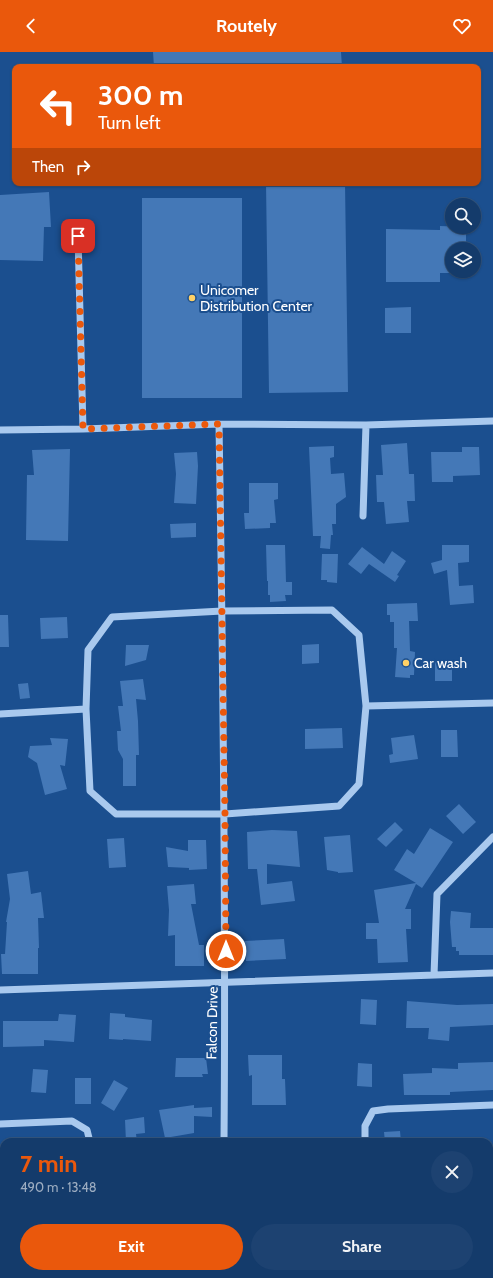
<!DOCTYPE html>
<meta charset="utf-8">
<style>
:root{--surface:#143b6b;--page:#1d4271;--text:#f1f3f6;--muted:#9dadc1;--line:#33557e;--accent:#ea580c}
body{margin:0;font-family:Cabin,sans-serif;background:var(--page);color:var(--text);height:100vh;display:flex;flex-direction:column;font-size:15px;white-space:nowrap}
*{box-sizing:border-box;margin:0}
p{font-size:13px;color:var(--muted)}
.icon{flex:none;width:22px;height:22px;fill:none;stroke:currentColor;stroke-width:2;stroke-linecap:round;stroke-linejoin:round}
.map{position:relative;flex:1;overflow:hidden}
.panel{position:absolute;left:0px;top:1086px;width:493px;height:140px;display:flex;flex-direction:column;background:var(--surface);border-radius:12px 12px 0 0;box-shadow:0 1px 3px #0004,0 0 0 1px var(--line)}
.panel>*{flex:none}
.top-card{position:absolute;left:12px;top:12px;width:469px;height:122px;border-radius:8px;box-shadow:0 1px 3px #0004,0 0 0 1px var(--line);background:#ea580c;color:#fff;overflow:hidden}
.tools{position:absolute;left:445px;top:146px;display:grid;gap:8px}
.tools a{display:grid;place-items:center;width:36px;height:36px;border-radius:50%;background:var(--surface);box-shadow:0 1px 3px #0004,0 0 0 1px var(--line);font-size:20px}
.pin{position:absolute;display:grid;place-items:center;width:34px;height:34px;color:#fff;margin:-17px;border-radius:8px;box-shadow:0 2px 6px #0006}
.me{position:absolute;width:44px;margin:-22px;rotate:0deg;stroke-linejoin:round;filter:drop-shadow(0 0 3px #0008)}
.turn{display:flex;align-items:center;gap:14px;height:84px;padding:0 20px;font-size:18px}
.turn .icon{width:52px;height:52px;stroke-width:2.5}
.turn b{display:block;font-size:28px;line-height:34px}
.then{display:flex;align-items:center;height:38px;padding:0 20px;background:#0003;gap:8px;font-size:15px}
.round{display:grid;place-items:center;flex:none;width:42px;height:42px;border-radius:21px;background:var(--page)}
.overview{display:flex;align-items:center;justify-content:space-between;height:68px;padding:0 20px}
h1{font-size:24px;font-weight:700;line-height:30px;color:var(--accent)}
.action{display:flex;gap:8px;margin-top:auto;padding:8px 20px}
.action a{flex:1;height:46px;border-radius:24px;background:var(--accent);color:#fff;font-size:16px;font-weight:700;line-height:46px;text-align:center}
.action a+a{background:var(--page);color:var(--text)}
header{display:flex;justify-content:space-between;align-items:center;height:52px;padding:0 20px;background:var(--accent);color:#fff;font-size:18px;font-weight:700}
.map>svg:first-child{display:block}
.building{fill:#4478b7}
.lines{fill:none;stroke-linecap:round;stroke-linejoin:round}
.minor{stroke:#a9c9ee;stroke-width:7}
.route{stroke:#ea580c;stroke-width:7;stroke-dasharray:0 12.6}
.poi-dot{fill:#ffd166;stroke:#1b4f8f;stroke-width:1.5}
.labels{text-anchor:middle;stroke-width:4;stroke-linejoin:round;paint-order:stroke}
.poi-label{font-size:14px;fill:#fff;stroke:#1b4f8f;text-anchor:start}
.street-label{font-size:14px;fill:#fff;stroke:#1b4f8f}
</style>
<header><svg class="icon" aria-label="back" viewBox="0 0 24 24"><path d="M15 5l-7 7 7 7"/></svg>Routely<svg class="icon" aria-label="heart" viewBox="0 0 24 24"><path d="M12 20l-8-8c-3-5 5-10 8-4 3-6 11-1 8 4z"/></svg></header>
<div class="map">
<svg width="493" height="1226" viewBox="0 0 493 1226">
<rect width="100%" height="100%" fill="#1b4f8f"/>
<path class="building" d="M153 0H341L342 15H154Z
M266 131H345L348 340 269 341Z
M49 140 51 175H44L43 209 0 208V143Z
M142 146H242V346H142Z
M440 174 466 175V197H452V221H440V230H386V177L440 178Z
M411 255V281H385V256Z
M407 391 409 422H414L415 449H407L409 470 386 472 384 450H377L376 423H383L381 393Z
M334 394V405L330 406 331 422 344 421 346 445 336 452V472H332L333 483H331L330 497 320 496 321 484H313L309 395Z
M462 395H479L480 423 453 424V430H432L431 400H462Z
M70 397 68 489 26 488 27 423H34L32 398Z
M197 400 198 414 196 452 174 451 176 422 174 401Z
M249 431H278V447L274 448 276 471H270V476L245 477 244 461H249Z
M196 471V485L171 486 170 472Z
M266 493H285L286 530H292V543H285L286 549 270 550V543H268V529H267Z
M442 493H469V510L458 511 459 534 473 533 474 551 450 553 447 518 434 522 431 511 442 508Z
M362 495 384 512 392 499 406 509 397 523 399 524 395 530 369 512 361 522 348 512Z
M322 502H338L337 531 327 530V528H321Z
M417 551 418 569H409L410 599 415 600 414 623H410V626L395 625 397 596H394V570H390V563H387V552Z
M0 563H8L9 595H0Z
M67 565 68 586 41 587 40 566Z
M319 592V611L302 612V593Z
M126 593H149L146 608 125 614Z
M435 610H452V629H435Z
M143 627 146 648 136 647 138 669 139 703H136V734H123V707L118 698 117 679H121L118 654H123L120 629Z
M28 631 30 646 20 647 18 632Z
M342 676 343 696 305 697V677Z
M441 678H457L458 705H441Z
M414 683 418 707 390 711 389 703 393 702 391 686Z
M50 686 68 687 65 714 60 713 67 737 45 743 37 711 28 705 30 694 52 693Z
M459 752 476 770 463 782 446 764Z
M395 770 403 778 386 795 377 787Z
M430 776 453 790 422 836 416 832 405 857H411V877H406L408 910 378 911 377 887H366V871H379L374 838 416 831 394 818 407 797 414 802Z
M272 778 297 779 300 815 267 812V832L292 829 295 849 261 853 257 817H248L247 780Z
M350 783 353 820 338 821V820L327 818 324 785Z
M124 786 126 815 109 816 107 787Z
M188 788H206L207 817 189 818V816L168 815 166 795 188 799Z
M28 819 31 842 41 840 44 866H38L39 896H38V922H2L1 902H5L7 870H6L10 847 7 822Z
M194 832 196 852H191L199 893H204V914H175V883L168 884 169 858 167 834Z
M451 859 471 861 470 876H493V903H459V899H456V895H452L450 870Z
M284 887 286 907 246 909 244 889Z
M361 947 377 948 376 973 360 972Z
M407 949 457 953 493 952V973L450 975 449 989 428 987 429 976H406Z
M110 961 125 962V965L152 968 151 989 123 987V988L109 987Z
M59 962 76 963 74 990 44 988V994L3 995V969H58Z
M248 1003H282V1027H285L286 1053H252V1023L249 1024Z
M176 1006H206L208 1022H202L203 1025H175Z
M493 1010V1038L450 1040V1043H404L403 1022 432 1021V1016L458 1017V1011Z
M358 1011 372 1012V1035L357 1034Z
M33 1017 48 1018 46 1041 31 1040Z
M75 1026H91V1052H75Z
M114 1028 128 1036 114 1059 101 1051Z
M194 1053V1056L212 1055V1065L194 1064V1081L165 1086 159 1058Z
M144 1065 145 1081 136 1082 137 1090H126L125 1068Z
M400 1079 401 1090H385L384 1080Z"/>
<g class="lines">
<path class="minor" d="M78 184 83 377
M219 372C223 612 226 851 224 1090
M0 378 83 377 219 372 366 373 493 369
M363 464 366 373
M332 558 359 583 366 654 359 732 339 754 225 762H116L90 739 86 657 88 598 112 565 222 559Z
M366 654 493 651
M0 662 86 657
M434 923 437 842 493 785
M0 938 493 921
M0 1072 72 1069 87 1078 90 1090
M365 1090V1074L373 1059 388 1057 493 1053
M489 1193H493
M0 1205H4
M223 1222V1226
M367 1226V1222"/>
</g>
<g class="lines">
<path class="route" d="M78 184 83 377 219 372 225 762 226 899"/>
</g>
<g class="poi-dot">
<circle cx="192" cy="246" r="4"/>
<circle cx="406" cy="611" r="4"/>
</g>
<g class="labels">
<g class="poi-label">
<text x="200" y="243">Unicomer<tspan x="200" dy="16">Distribution Center</tspan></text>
<text x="414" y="616">Car wash</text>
</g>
<g class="street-label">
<text transform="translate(212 971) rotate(-89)" y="5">Falcon Drive</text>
</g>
</g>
</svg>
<div class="tools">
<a><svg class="icon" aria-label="search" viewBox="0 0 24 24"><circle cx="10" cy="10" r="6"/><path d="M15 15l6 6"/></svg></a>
<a><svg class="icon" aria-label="layers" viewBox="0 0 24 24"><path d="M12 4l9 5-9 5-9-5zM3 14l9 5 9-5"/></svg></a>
</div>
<div class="pin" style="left:78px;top:184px;background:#d93025"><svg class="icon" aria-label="arrive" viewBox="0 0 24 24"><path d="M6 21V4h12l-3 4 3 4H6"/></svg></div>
<svg class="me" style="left:226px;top:899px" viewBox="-20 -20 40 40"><circle r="17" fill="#ea580c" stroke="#fff" stroke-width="3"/><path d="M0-11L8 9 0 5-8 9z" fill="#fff"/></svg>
<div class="top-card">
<div class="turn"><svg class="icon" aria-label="left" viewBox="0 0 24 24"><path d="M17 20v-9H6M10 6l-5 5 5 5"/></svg><div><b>300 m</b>Turn left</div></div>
<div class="then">Then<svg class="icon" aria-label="right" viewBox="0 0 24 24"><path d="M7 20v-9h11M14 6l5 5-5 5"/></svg></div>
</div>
<section class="panel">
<div class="overview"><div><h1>7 min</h1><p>490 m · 13:48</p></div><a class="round"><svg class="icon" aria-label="close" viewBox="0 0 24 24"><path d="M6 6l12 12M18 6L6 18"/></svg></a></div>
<div class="action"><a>Exit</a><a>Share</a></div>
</section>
</div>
